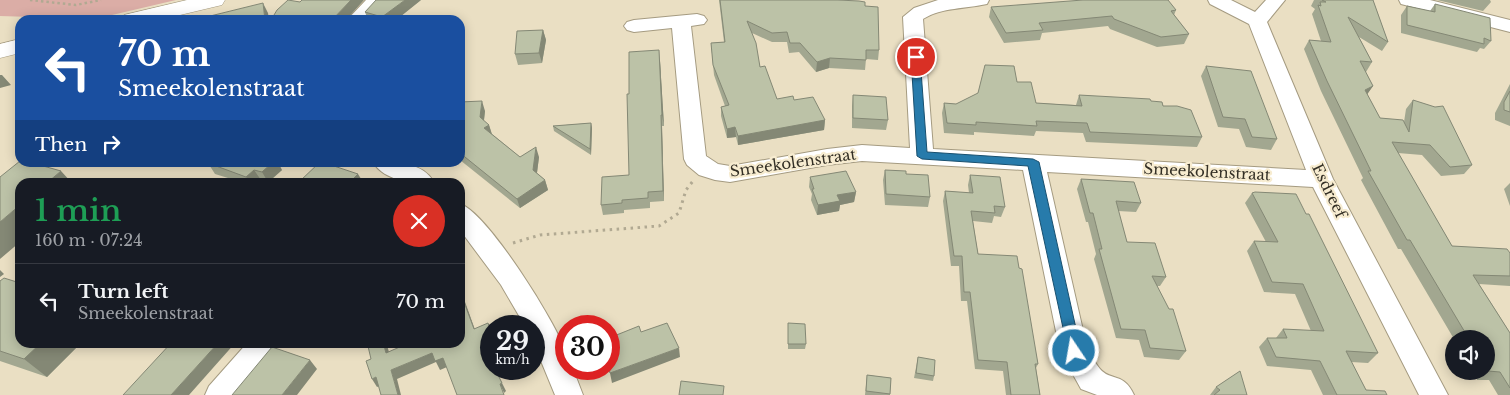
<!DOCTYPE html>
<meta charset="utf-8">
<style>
:root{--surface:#171b24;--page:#242831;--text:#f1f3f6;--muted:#9ea1a6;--line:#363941}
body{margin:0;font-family:"Libre Baskerville",serif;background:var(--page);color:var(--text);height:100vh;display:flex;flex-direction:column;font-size:19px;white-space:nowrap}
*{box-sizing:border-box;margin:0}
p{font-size:16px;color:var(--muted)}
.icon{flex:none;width:28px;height:28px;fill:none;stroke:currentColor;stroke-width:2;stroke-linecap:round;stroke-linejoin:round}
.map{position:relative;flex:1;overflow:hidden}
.side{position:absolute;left:15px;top:178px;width:450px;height:170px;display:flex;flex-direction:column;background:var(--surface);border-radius:15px;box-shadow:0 2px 12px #0003}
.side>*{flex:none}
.guide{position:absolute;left:15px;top:15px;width:450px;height:152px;border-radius:15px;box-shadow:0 2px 12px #0003;background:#1a4fa0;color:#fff;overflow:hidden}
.buttons{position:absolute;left:1445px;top:330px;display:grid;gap:10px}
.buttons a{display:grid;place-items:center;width:50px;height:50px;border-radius:50%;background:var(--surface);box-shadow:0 2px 12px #0003;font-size:25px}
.speed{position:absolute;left:480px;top:315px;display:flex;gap:10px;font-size:25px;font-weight:700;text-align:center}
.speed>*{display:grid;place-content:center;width:65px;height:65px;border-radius:50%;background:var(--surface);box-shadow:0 2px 12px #0003;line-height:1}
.speed small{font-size:12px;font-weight:400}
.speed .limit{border:8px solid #d22;background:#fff;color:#111}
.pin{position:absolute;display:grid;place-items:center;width:42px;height:42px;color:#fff;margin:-21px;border:2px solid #fff;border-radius:50%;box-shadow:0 1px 5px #0007}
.me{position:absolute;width:55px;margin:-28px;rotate:348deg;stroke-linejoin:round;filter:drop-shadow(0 0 4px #0008)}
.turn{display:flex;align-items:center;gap:18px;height:105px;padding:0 20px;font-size:22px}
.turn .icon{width:65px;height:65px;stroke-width:2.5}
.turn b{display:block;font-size:35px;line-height:42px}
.then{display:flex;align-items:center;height:48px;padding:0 20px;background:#0003;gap:10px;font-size:19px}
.round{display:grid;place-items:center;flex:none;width:52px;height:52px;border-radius:26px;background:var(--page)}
.overview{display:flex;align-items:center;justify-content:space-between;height:85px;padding:0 20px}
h1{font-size:30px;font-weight:600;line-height:38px;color:#1e9e55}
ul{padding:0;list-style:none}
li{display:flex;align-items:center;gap:15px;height:75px;padding:0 20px;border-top:1px solid var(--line)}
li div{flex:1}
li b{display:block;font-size:19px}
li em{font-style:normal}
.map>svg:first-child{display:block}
.green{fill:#dbada6}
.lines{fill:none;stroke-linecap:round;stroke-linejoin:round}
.street-casing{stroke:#a59b81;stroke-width:2}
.secondary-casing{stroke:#a59b81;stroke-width:1}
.path-far1{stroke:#b1a992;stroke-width:2.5;stroke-dasharray:2.5 3;stroke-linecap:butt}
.path{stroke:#b1a992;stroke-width:3;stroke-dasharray:2.5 4.5;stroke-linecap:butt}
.street{fill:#fff;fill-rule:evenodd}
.secondary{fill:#fff;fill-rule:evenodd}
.wall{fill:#a2a790}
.shaded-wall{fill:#848875}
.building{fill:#bcc2a7;stroke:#848875}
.route{fill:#277bab;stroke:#19506f}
.labels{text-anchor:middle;stroke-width:4.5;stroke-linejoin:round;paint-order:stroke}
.street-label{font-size:15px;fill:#332f25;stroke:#f7ecd0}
</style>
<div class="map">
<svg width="1510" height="395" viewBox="0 0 1510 395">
<rect width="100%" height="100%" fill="#eadfc3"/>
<path class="green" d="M0 0H176L95 19 0 16Z"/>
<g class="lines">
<g class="street-casing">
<path id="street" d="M366 0H386L368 20H347Z
M938 0H989L987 4C965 9 943 7 923 19L933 149 1306 170 1249 24 1210 4 1208 0H1231L1255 12 1266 0H1285L1267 22 1333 179 1448 395H1419L1313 187 1047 172 1087 348C1091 355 1095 363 1100 369 1110 381 1124 372 1134 395H1097L1081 389 1060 351 1023 170 862 161 827 165 730 182 715 180 699 175 687 165 684 159 672 28 634 32 627 30 624 26 627 22 634 20 697 14 704 16 707 20 704 24 691 26 706 156 718 164 730 166 827 149 862 145 910 148 903 17 914 8Z
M1399 0H1430L1510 20V32L1401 4Z
M373 162C393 162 422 161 434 182 415 185 384 181 373 162Z
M460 204C487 212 557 324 566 353 567 358 566 364 566 369H573L583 395H555L534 344V326H525L501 285 460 230Z
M248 342H276L277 345 273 353 237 395H205L209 386Z"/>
</g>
<g class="secondary-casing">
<path id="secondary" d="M187 0H225L222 5 159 20H121L124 15Z
M20 39V53L0 58V44Z"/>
</g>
<path class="path-far1" d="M30 0 76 5 101 0"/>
<path class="path" d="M513 243 540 235 659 226 679 213 686 190 693 181"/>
<use href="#street" class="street"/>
<use href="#secondary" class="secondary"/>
</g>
<path class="wall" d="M421 0 396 20H368L365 12Z
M719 0H838L865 6 879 50 878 60 866 59 865 70 829 68 816 72 799 52 789 53 787 42H772L752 33 760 67 777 99 794 100 825 120 824 130 738 145 736 137 727 138 721 116V107L725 106 714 75 711 43 724 42Z
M1314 0H1373L1388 42 1382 51 1359 37 1372 62 1366 72H1365L1373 86 1367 94 1380 118 1404 122 1406 109 1413 100 1472 165 1464 174 1441 176 1422 155 1398 153 1452 246 1510 253V286L1479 284 1510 333V395H1498L1489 380H1477L1473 371H1486V339H1454L1401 249H1398L1361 180 1363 178 1321 91 1304 49 1309 40 1321 41 1312 14 1315 9 1311 6Z
M1437 0H1490L1491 2 1483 11Z
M1435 4 1491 41 1484 49 1480 48 1477 52 1401 33V15L1407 6 1430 11Z
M991 7 1176 10 1174 15 1189 34 1184 44 1157 47 1110 29 1108 26 1042 33 1040 40 1004 43 989 17Z
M543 30 546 40 542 63 518 65 515 54Z
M660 61 664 126H662L664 201 650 202V208L624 210V213L603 215 601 205 629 175Z
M1206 66 1277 139 1271 150 1246 147 1239 129 1218 127 1201 76Z
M1017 82 1036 103 1076 105 1079 95 1151 101 1163 106 1202 137 1197 147 1086 142 1083 133 1036 131 1034 136 974 132V135L944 133 942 113 944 103 956 104Z
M1510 84V126L1495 120V113Z
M853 95 888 120 886 130 852 128V106Z
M460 102 485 111 484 121 489 125 492 134 520 157H539L537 173 545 180 548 190 520 208 460 160Z
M591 123 592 128 591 155 554 131 553 126Z
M208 163 282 170 269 182 261 180 258 182H241L215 174Z
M885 170 906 174 930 197 928 207 885 205 883 180Z
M970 175 1005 207 1001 217 994 216 992 223 973 221 978 254 1019 268 1038 364 1036 368 1040 395H1006L1003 371 975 369 967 301H961L959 266H951L943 201 945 191 969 193 968 185Z
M810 177 856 192 854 202 840 205 839 211 817 215 811 200 812 194 809 187Z
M1081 179 1141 203 1136 212 1118 211 1127 242 1166 277 1160 286H1157L1186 351 1179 360 1144 357 1139 340 1116 338 1094 259 1096 254 1088 222H1086L1077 189Z
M1510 183V206L1504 189Z
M1252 193 1306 214 1378 353 1368 363 1351 362 1366 390 1387 395H1323L1311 370 1267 366 1259 347 1267 338H1276L1283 329 1311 331 1295 294 1264 292 1247 251 1254 241 1266 242 1245 203Z
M0 281 20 342H82L47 377 0 361Z
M788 328 806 344 805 349H788Z
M918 357 934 376 933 381 914 378Z
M867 375 891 378 890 395H865Z
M1216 387 1247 395H1210Z"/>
<path class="shaded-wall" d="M351 0H364L346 20H332Z
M405 0H421L396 20H384L382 17Z
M263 3 268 13 269 20H265Z
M543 30 546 40 542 63 539 53Z
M659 50 660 61 664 126 662 115Z
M830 58 829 68 816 72 817 62Z
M0 75H2L11 85 0 88Z
M1373 86 1366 96 1365 90Z
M482 101 485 111 483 127 480 117Z
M661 115 662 126 664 201 663 191Z
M825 120 824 130 738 145V136Z
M591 123 592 128 591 155 590 149Z
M489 125 492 135 484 128Z
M735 127 736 137 727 138V129Z
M536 147 539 157 536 180 533 170Z
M273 162H278L282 170 268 182 262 172Z
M254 170 261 180 258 182H250L246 177Z
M61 171 71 182H48Z
M358 174 363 182H350Z
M545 180 548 190 520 208 517 199Z
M856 192 854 202 840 205 839 211 817 215 818 205 837 195Z
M20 205V242L0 259V222Z
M0 270 4 274 0 277Z
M460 288 478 338 474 329 460 291Z
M42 342H82L47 377 24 359Z
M219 342H236L189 395H171Z
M383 342H386L392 362 386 353Z
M679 348 680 357 612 383 610 373Z
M432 353 443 358 447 367 440 370 436 362 397 379 401 395H398L391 370Z
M310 360 317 369 297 395H282Z
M376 377 382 385 377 387 372 379Z
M502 383 506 391 504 393 505 395 500 384Z"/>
<path class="building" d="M288 0 300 2 302 0H351L332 20H320L311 18 310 20H271L277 10Z
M376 0H405L382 17 365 12Z
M720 0H838L859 1 865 2V6L878 7 879 50H866V60L830 58 817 62 800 43H790L787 32 772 33 747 21 756 43 760 67 765 66 777 99 793 96 794 100 813 97 825 120 738 136 735 127 727 129 721 107 729 105 713 65 711 43 725 42Z
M1083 0H1168L1176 10 1171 11 1189 34 1161 37 1114 19 1112 16 1039 23 1043 30 1006 33 991 7Z
M1322 0H1373L1388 42 1348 17 1372 62 1360 61 1373 86 1365 90 1380 118 1403 120 1409 132 1413 100 1435 107 1443 106 1472 165 1450 167 1430 145 1392 142 1452 246 1507 249 1510 253V276L1473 275 1510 333V388L1500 372 1488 371 1486 368V339H1469L1410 240H1407L1368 171H1371L1327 81 1309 40 1331 42 1318 5 1321 6 1320 2H1326Z
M263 3 265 20H194Z
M1435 4 1490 18 1491 41 1484 38V44L1407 25V6L1435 12Z
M543 30 539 53 515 54 517 31Z
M659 50 662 115H661L663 191 648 192V198L622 200V203L601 205 602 177 629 175 627 94H629V52Z
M985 65 1014 66 1017 82H1031L1036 103 1082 106 1079 95 1150 99 1151 101 1162 102 1163 106H1177L1191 110 1202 137 1090 132 1087 123 1036 121 1037 126 976 122V125L947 123 944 103 956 104 978 93Z
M1206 66 1251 71 1277 139 1252 137 1245 119 1223 117Z
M1510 91V112L1504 110V102Z
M853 95 886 97 888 120 853 118Z
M482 101 480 117 489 125 484 128 520 157 536 147 533 170 545 180 517 199 460 153V102Z
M591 123 590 149 553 126Z
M20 161V162H29L61 171 48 182H20V205L0 222V177Z
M209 162H273L262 172 254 170 246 177 208 163Z
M320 162H322L358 174 350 182H304L300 181Z
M885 170 906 171V174L928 175 930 197 886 194Z
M846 171 856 192 837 195 840 201 818 205 812 189H814L810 177Z
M970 175 1000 177 1005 207 994 206 995 213 971 211 978 254 1017 256 1019 268 1022 269 1038 364H1035L1040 395H1011L1007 362 978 360 970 292H964L962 256H954L945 191 973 193Z
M1081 179 1134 182 1141 203 1116 201 1127 242 1155 243 1166 277 1152 276 1169 309H1173L1186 351 1150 348 1145 330 1121 329 1099 249H1102L1093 213H1090Z
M1255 192 1296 194 1306 214H1309L1378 353 1346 351 1366 390 1385 391 1387 395H1337L1320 361 1276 357 1267 338H1287L1283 329 1324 331 1303 284 1272 282 1254 241 1278 242 1252 193Z
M4 278 20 283V342H42L24 359 0 351V281Z
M460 291 474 329 488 323 491 332V358H490L491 361V369H495L502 383 500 384 504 395H457L443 358 435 361 432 353 391 370 398 395H381L376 377 372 379 366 361 371 359 367 342H383L386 353 411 342H460Z
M667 323 679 348 610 373 609 369V338L639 326 641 332Z
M788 323 805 324 806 344H788Z
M172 342H219L171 395H123Z
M272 347 310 360 282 395H232Z
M918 357 935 360 934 376 916 373Z
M1240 371 1247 395H1214L1220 390 1216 387Z
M867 375 891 378 890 394 866 391Z
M681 381 724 386 723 395H679Z"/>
<path class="route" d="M916 54 920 57 927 152 1033 159 1039 162 1081 351 1079 355 1074 357 1070 355 1068 351 1028 166 922 159 917 156 911 57Z"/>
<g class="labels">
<g class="street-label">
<text transform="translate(793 163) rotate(-8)" y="5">Smeekolenstraat</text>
<text transform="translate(1207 172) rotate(3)" y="5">Smeekolenstraat</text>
<text transform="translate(1329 191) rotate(64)" y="5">Esdreef</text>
</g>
</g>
</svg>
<div class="buttons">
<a><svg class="icon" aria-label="sound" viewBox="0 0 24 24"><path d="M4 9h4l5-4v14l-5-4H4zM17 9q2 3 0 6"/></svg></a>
</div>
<div class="speed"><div>29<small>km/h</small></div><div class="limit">30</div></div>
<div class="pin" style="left:916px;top:57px;background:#d93025"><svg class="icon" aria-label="arrive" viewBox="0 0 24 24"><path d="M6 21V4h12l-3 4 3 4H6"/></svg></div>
<svg class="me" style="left:1074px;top:351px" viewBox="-20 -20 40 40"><circle r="17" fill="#277bab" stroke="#fff" stroke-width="3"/><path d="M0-11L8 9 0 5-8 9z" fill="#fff"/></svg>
<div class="guide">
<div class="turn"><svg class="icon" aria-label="left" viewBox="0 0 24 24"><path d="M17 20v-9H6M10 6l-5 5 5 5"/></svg><div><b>70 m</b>Smeekolenstraat</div></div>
<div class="then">Then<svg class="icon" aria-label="right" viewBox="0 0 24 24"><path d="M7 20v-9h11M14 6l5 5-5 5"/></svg></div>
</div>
<section class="side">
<div class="overview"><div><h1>1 min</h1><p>160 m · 07:24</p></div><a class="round" style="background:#d93025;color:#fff"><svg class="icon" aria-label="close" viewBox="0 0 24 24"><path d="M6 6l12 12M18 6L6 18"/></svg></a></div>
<ul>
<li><svg class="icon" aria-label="left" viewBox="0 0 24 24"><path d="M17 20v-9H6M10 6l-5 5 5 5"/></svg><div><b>Turn left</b><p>Smeekolenstraat</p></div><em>70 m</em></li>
</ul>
</section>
</div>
